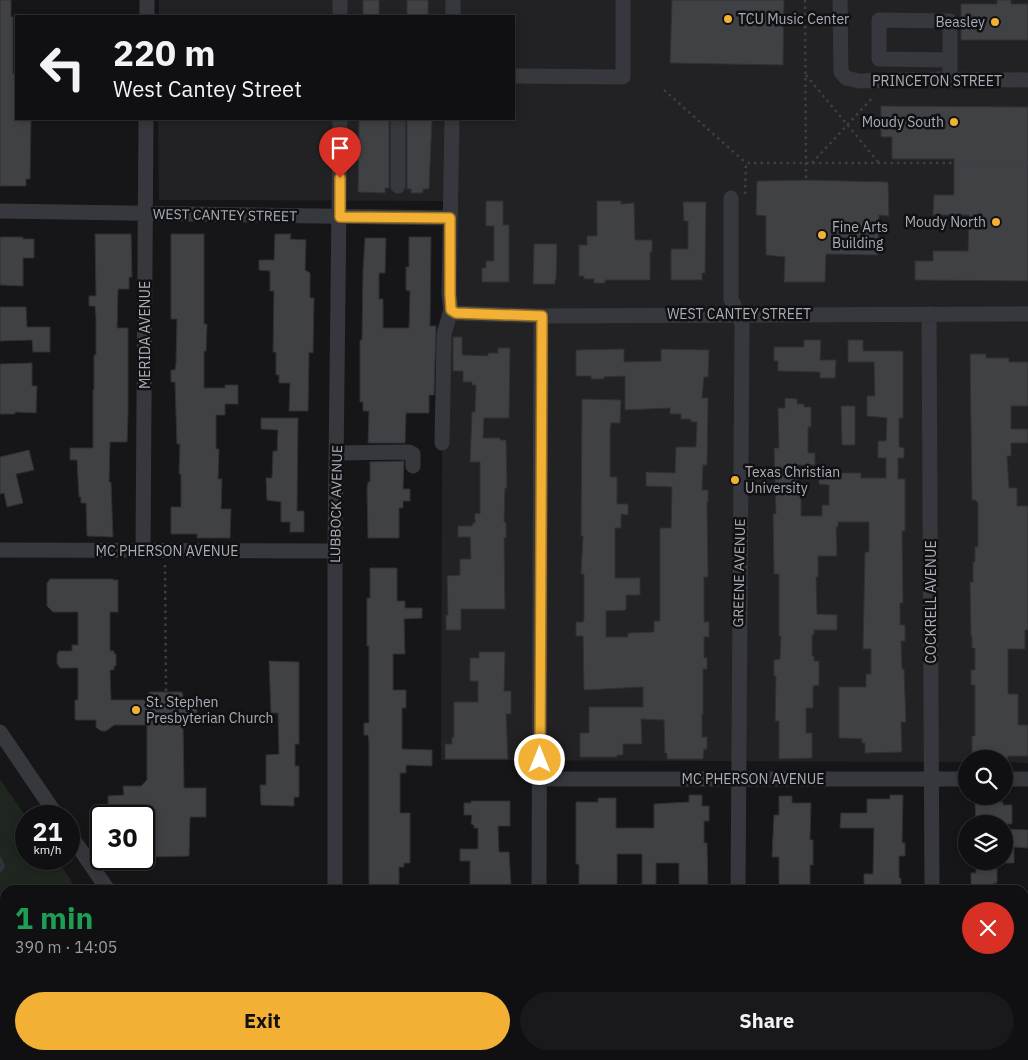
<!DOCTYPE html>
<meta charset="utf-8">
<style>
:root{--surface:#101012;--page:#19191b;--text:#f1f3f6;--muted:#9c9d9f;--line:#303032;--accent:#f2b134}
body{margin:0;font-family:"IBM Plex Sans",sans-serif;background:var(--page);color:var(--text);height:100vh;display:flex;flex-direction:column;font-size:19px;white-space:nowrap}
*{box-sizing:border-box;margin:0}
p{font-size:16px;color:var(--muted)}
.icon{flex:none;width:28px;height:28px;fill:none;stroke:currentColor;stroke-width:2;stroke-linecap:round;stroke-linejoin:round}
.map{position:relative;flex:1;overflow:hidden}
.side{position:absolute;left:0px;top:885px;width:1029px;height:175px;display:flex;flex-direction:column;background:var(--surface);border-radius:15px 15px 0 0;box-shadow:0 2px 8px #0003,0 0 0 1px var(--line)}
.side>*{flex:none}
.hud{position:absolute;left:15px;top:15px;width:500px;height:105px;border-radius:0px;box-shadow:0 2px 8px #0003,0 0 0 1px var(--line);background:#101012;color:var(--text);overflow:hidden}
.fabs{position:absolute;left:958px;top:750px;display:grid;gap:10px}
.fabs a{display:grid;place-items:center;width:55px;height:55px;border-radius:50%;background:var(--surface);box-shadow:0 2px 8px #0003,0 0 0 1px var(--line);font-size:25px}
.speed{position:absolute;left:15px;top:805px;display:flex;gap:10px;font-size:25px;font-weight:700;text-align:center}
.speed>*{display:grid;place-content:center;width:65px;height:65px;border-radius:50%;background:var(--surface);box-shadow:0 2px 8px #0003,0 0 0 1px var(--line);line-height:1}
.speed small{font-size:12px;font-weight:400}
.speed .limit{border:2px solid #111;border-radius:8px;background:#fff;color:#111}
.pin{position:absolute;display:grid;place-items:center;width:42px;height:42px;color:#fff;margin:-51px -21px;border-radius:50% 50% 50% 0;rotate:-45deg;box-shadow:0 0 5px #0007}
.pin .icon{rotate:45deg}
.me{position:absolute;width:55px;margin:-28px;rotate:0deg;stroke-linejoin:round;filter:drop-shadow(0 0 4px #0008)}
.turn{display:flex;align-items:center;gap:18px;height:105px;padding:0 15px;font-size:22px}
.turn .icon{width:65px;height:65px;stroke-width:2.5}
.turn b{display:block;font-size:35px;line-height:42px}
.round{display:grid;place-items:center;flex:none;width:52px;height:52px;border-radius:26px;background:var(--page)}
.summary{display:flex;align-items:center;justify-content:space-between;height:85px;padding:0 15px}
h1{font-size:30px;font-weight:700;line-height:38px;color:#1e9e55}
.action{display:flex;gap:10px;margin-top:auto;padding:10px 15px}
.action a{flex:1;height:58px;border-radius:30px;background:var(--accent);color:#111;font-size:20px;font-weight:700;line-height:58px;text-align:center}
.action a+a{background:var(--page);color:var(--text)}
.map>svg:first-child{display:block}
.built{fill:#222225}
.green{fill:#1e261f}
.lines{fill:none;stroke-linecap:round;stroke-linejoin:round}
.stream{stroke:#2c353c;stroke-width:4}
.building{fill:#404145;stroke:#303034}
.path{stroke:#3d3f44;stroke-width:2.5;stroke-dasharray:2.5 4;stroke-linecap:butt}
.minor{stroke:#37383d;stroke-width:15}
.route-casing{stroke:#9d7322;stroke-width:12}
.route{stroke:#f2b134;stroke-width:9}
.poi-dot{fill:#f2b134;stroke:#111113;stroke-width:2}
.labels{text-anchor:middle;stroke-width:5;stroke-linejoin:round;paint-order:stroke}
.poi-label{font-size:14px;fill:#a8adb8;stroke:#111113;text-anchor:start}
.street-label{font-size:14px;fill:#a8adb8;stroke:#111113}
</style>
<div class="map">
<svg width="1028" height="1060" viewBox="0 0 1028 1060">
<rect width="100%" height="100%" fill="#161618"/>
<path class="built" d="M159 0H1028V763L1004 762V759H966V762L441 760 443 201 159 200 158 119H514V16H159Z"/>
<path class="green" d="M0 779 26 817V859H57L77 890H5V1055H107L106 1060H0Z"/>
<g class="lines">
<path class="stream" d="M0 859 3 866 0 870"/>
</g>
<path class="building" d="M0 0H11V17H13V74H16V119H31L30 179H26V186H0Z
M363 0H379V16H363Z
M407 0H428V16H407Z
M672 0H784L783 65 670 63Z
M997 0H1011V4H1028V40H961V4H997Z
M881 106 1028 107V281L915 280V261H933V251H968L969 215H933L934 195H954V159H892V137H881Z
M359 119H389V188H385V193L358 192Z
M407 119H432L429 189H423V193H411V189H407Z
M806 180 888 182 889 216 879 215 878 255 826 254 825 282H784L785 257 766 255V216L756 215 757 181Z
M486 201H503V225H509V282H482V268H486V261H494V226H486Z
M597 201H621V204L634 203 635 240H652V252H650V280H605V283H594V279H584V276H579V245H587V236H597Z
M683 202H706L705 273H702V280H671V249H688V221H684Z
M95 234H131L132 277H129V289H118L117 328H128V414L127 442H110L109 482H111L113 537 87 536 86 503H81V497H79L77 460H70V448H93V390H94V355H96V318L95 306H89V296H96Z
M171 234H204V324H207L206 351H204V388H225V385H238V404H225V415H216V449H219L218 479H222L221 509H231L230 538H197V534H171V507H181V474H179L180 444H177L175 382H171V370H175L176 364 177 319H171Z
M275 234H291L290 239 306 240 305 270 310 273V298H314L313 353 309 352 308 411H289L290 383H279V375H276V352H273L274 291H270V271L259 270V260H274Z
M0 237H23V239H34V258H23V286L0 285Z
M409 237H431L430 326H436L434 395H429V413H406L405 443H368L369 411H363V402H360V340H362L363 271 365 238H386L385 273H379V299H383V328H409L410 291 406 290V267H409Z
M534 244H557L556 280H555V284H533Z
M0 307H26L27 327H50V352H33L32 340 0 341Z
M453 337H462V355L488 356V353H498V348H510L509 418H484L483 438H500V440H506L507 488H505L504 522H506V538H504L505 609H461V630H446V615H448L447 576 460 575V559H471L470 537H458V526H472L473 523H475V513L480 514V462H470L472 412H475L476 385H472V382H463V371H453Z
M804 340H821L820 360H836L835 378H820V372L778 371V361H774V347H804Z
M848 340H863V351H903V418H899V447L904 448V458H898V479H905V531H902L903 603H900V625H905V641H901L902 669H904L906 722H901L902 752 865 753V743H862V739L839 738V687H866V674H871V649H863L865 552H869V522H838V527H836L837 556H818V577H816L817 614 837 615V630H814V635H812V656H814V661H819V685L813 686V708H806V733H812V758L779 759V721H775L776 676H774V660L780 659 781 636H779V574H774L773 514H776L774 448H779L778 408H785V398L797 399V404H804V407H811V427H808V453H815V465H797V485H801V516H822V505H829V485L819 484V470H834V473H861V478H886V458H878V441H886L887 418 867 416V396H875L874 362H848Z
M624 349V362L661 361V349L709 350 708 377H704L702 398H708L707 465H703L702 490H708V503L707 502 708 577H704V622H709V637H704V658H707V669H703V715L702 714V737H707V749H704L703 759H667V753H665L664 720 641 719 642 744H623V755H617V757H580V733H589V707H643V687L584 690 583 636H576V622H583L584 618V574H581L583 536H581L582 399 621 400 620 423H611L610 430V477H617V504H628V515L621 514V528H615V578H640V595H626V610L606 611V637H628V633L654 632V621H660V528H671L672 487 646 486V472L675 473 676 447H696L697 422H691V419H681V414H670V408L625 410V376L604 377V379H591V376H576V350Z
M970 354H986V358H1009V362H1028V406H1011V429H1028V443H1011V456H1007L1009 488H1017V506H1028V630H1025V649H1008V694H1018V725H1028V756H1008V758H979V754H972V736H975V685H971V670H975V648H972V636H971L970 582H973V562H975V547H978V502H976V500H972Z
M32 363V386H37L36 413 15 412V414H0V364Z
M841 406H855V445H842Z
M261 418H298L297 511H304V532H290V522H281V502L267 500 266 478H272L273 451H277L278 430 261 429Z
M29 450 34 470 16 474 23 503 7 507 4 493 0 494V457Z
M404 461 403 489H410V501H403V508H399V538H368L367 489 368 482H370V462Z
M370 568H397V601H405V608H422V618L404 619 405 654H393V690H406V708H402V749L432 750V766L406 765V773H400V813H410V863H404V867H399V890H369V743L368 735H364V723H369V646H367V598H370Z
M50 579H113V580H118V612H110V651H114V654H116V666H114V670H110L111 700H148V694L150 692H182L184 700H197V722L183 723 184 788H206V817H190L189 856 151 857V854H144V816H108V796L124 795 123 786H141L147 780V725H114L106 731H101L96 727V720H76L75 719V700H78V668H60L57 663V655L59 651H72V645H78V612H53L47 606V583Z
M479 652H505L504 691H511V714H506L508 759H445V744H452V737H454V702H478V681H470V658H479Z
M269 661 299 662V744H295V766H299V797H294V806L261 805 260 785H266V755L279 754 278 713H271Z
M689 795H702V806H709V821H704V843H707L708 890H679V863H656V887H642V854H617V890H586V885L579 884V864H576V802H598V798H616V828H654V804L689 802Z
M890 795H903L902 843H905V856H899V878H901V890H864V874H873L874 828H840L841 813H867V799H890Z
M779 796H792V803H811L810 840H813V865H810V890H779V857H772L774 815H779Z
M471 801H510V826H498L499 852H509L511 885H507V890H470V861H460V849H478V828H474V825L471 824 472 815H464V803H471Z
M975 802H1003V805H1012V824H976Z
M1004 829 1028 830V848L1014 847V863H1004Z
M976 861H997V883H994V890H971V873H976Z"/>
<g class="lines">
<path class="path" d="M805 0 806 180
M806 75 879 163
M664 90 746 163
M812 163 874 96
M745 194 746 163H1028
M165 565 166 692"/>
<path class="minor" d="M340 0V16
M840 0 841 72 846 78 859 81 940 79 1028 80
M147 16V0
M453 16V0
M950 60 879 59V20L950 21V80
M514 76 623 77V0
M398 186V119
M731 198V299L742 324 738 890
M0 211 450 218
M451 310 456 313 541 316 1028 314
M929 314 932 890
M442 443 444 334 451 310 449 294 452 119
M336 453 409 452 413 454V466
M0 550 335 551
M143 551 146 119
M0 732 57 816
M539 779H966
M1004 779H1028
M69 833 106 887 109 890
M335 890V551L340 119
M539 890 541 316
M738 1055V1060
M933 1055V1060
M127 1060 128 1055
M245 1060V1055
M334 1060V1055
M538 1060V1055"/>
</g>
<g class="lines">
<g class="route-casing">
<path id="route" d="M340 178V217L450 218V294L451 310 456 313 542 316 540 760"/>
</g>
<use href="#route" class="route"/>
</g>
<g class="poi-dot">
<circle cx="728" cy="19" r="5"/>
<circle cx="995" cy="22" r="5"/>
<circle cx="954" cy="122" r="5"/>
<circle cx="996" cy="222" r="5"/>
<circle cx="822" cy="235" r="5"/>
<circle cx="735" cy="480" r="5"/>
<circle cx="136" cy="710" r="5"/>
</g>
<g class="labels">
<g class="poi-label">
<text x="738" y="24">TCU Music Center</text>
<text x="985" y="27" text-anchor="end">Beasley</text>
<text x="944" y="127" text-anchor="end">Moudy South</text>
<text x="986" y="227" text-anchor="end">Moudy North</text>
<text x="832" y="232">Fine Arts<tspan x="832" dy="16">Building</tspan></text>
<text x="745" y="477">Texas Christian<tspan x="745" dy="16">University</tspan></text>
<text x="146" y="707">St. Stephen<tspan x="146" dy="16">Presbyterian Church</tspan></text>
</g>
<g class="street-label">
<text x="937" y="86">PRINCETON STREET</text>
<text transform="translate(225 215) rotate(1)" y="5">WEST CANTEY STREET</text>
<text x="739" y="319">WEST CANTEY STREET</text>
<text transform="translate(145 335) rotate(-90)" y="5">MERIDA AVENUE</text>
<text transform="translate(336 504) rotate(-89)" y="5">LUBBOCK AVENUE</text>
<text x="167" y="556">MC PHERSON AVENUE</text>
<text transform="translate(739 573) rotate(-89)" y="5">GREENE AVENUE</text>
<text transform="translate(931 602) rotate(-90)" y="5">COCKRELL AVENUE</text>
<text x="753" y="784">MC PHERSON AVENUE</text>
</g>
</g>
</svg>
<div class="fabs">
<a><svg class="icon" aria-label="search" viewBox="0 0 24 24"><circle cx="10" cy="10" r="6"/><path d="M15 15l6 6"/></svg></a>
<a><svg class="icon" aria-label="layers" viewBox="0 0 24 24"><path d="M12 4l9 5-9 5-9-5zM3 14l9 5 9-5"/></svg></a>
</div>
<div class="speed"><div>21<small>km/h</small></div><div class="limit">30</div></div>
<div class="pin" style="left:340px;top:178px;background:#d93025"><svg class="icon" aria-label="arrive" viewBox="0 0 24 24"><path d="M6 21V4h12l-3 4 3 4H6"/></svg></div>
<svg class="me" style="left:540px;top:760px" viewBox="-20 -20 40 40"><circle r="17" fill="#f2b134" stroke="#fff" stroke-width="3"/><path d="M0-11L8 9 0 5-8 9z" fill="#fff"/></svg>
<div class="hud">
<div class="turn"><svg class="icon" aria-label="left" viewBox="0 0 24 24"><path d="M17 20v-9H6M10 6l-5 5 5 5"/></svg><div><b>220 m</b>West Cantey Street</div></div>
</div>
<section class="side">
<div class="summary"><div><h1>1 min</h1><p>390 m · 14:05</p></div><a class="round" style="background:#d93025;color:#fff"><svg class="icon" aria-label="close" viewBox="0 0 24 24"><path d="M6 6l12 12M18 6L6 18"/></svg></a></div>
<div class="action"><a>Exit</a><a>Share</a></div>
</section>
</div>
